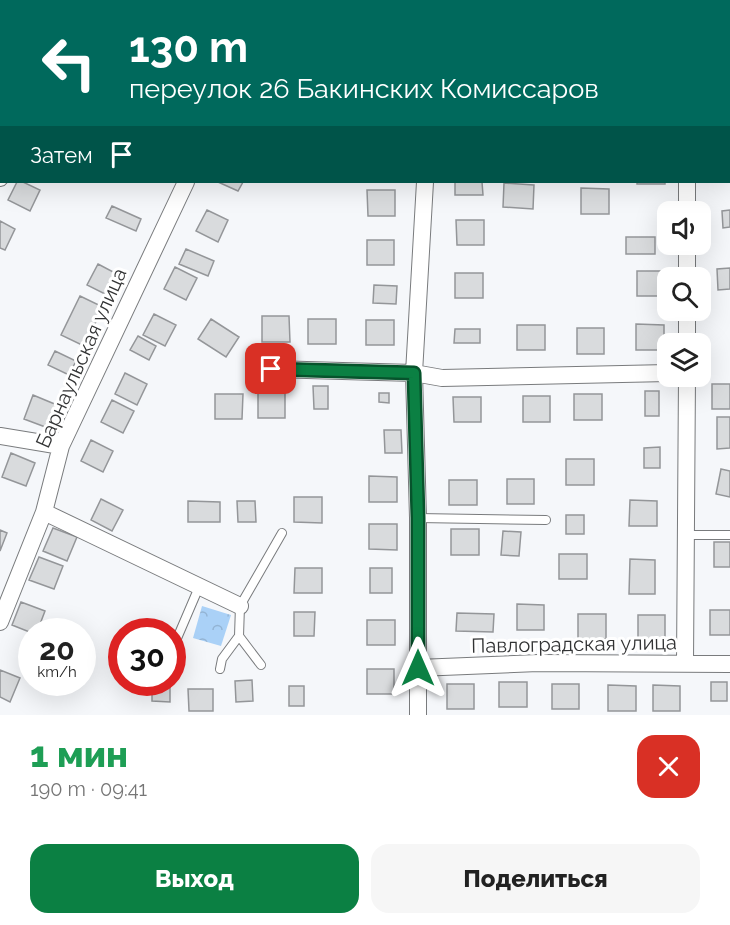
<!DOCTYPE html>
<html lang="ru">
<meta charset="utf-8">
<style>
:root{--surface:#fff;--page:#f6f6f6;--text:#222;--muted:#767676;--accent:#0b8043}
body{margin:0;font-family:Raleway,sans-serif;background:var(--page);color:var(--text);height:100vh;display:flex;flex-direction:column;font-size:22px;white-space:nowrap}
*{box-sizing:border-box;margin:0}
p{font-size:20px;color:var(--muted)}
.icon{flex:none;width:33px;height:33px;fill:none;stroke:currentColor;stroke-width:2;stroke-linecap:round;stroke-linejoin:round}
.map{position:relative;height:715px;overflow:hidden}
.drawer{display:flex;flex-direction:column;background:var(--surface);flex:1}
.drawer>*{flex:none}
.top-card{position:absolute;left:0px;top:0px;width:730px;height:183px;box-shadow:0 6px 24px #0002;background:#00695c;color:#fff;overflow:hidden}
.controls{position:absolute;left:657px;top:201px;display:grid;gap:12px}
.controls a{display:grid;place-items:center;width:54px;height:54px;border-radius:12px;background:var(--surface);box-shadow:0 6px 24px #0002;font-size:30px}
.speed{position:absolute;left:18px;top:618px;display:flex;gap:12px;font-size:30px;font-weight:700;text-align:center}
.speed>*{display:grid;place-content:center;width:78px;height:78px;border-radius:50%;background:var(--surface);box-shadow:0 6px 24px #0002;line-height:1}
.speed small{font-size:15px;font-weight:400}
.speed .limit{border:9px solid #d22;background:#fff;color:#111}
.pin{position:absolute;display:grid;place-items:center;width:51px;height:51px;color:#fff;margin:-26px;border-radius:12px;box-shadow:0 3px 9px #0006}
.me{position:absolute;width:66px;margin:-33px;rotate:0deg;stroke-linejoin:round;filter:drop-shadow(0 0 4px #0008)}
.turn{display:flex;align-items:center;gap:21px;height:126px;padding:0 30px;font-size:27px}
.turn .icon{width:78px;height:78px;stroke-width:2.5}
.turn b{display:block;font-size:42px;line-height:51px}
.then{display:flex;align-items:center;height:57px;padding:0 30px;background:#0003;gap:12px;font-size:22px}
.round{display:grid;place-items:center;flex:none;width:63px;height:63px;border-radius:18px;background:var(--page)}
.head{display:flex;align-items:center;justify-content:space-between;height:102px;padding:0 30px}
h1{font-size:36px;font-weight:800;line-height:45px;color:#1e9e55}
.primary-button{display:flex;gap:12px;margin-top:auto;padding:12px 30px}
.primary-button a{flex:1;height:69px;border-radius:18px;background:var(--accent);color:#fff;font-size:24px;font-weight:800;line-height:69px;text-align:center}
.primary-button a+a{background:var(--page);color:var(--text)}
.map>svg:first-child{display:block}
.forest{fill:url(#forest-crowns)}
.building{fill:#d9dbdd;stroke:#949699;stroke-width:1.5}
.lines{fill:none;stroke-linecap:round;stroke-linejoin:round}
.service-casing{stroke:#797b7d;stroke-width:10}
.minor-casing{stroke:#797b7d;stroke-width:18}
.service{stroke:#fff;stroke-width:8}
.minor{stroke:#fff;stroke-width:16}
.route-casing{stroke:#07532c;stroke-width:15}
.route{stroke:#0b8043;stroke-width:10}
.labels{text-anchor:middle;stroke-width:6;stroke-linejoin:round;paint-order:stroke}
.street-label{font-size:20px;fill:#323334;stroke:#fff}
</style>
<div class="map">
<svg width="730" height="715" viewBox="0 0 730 715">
<defs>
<pattern id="forest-crowns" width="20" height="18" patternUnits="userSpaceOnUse" patternTransform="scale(1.5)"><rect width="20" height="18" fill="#aad1f7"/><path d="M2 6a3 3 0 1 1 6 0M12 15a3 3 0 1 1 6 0" fill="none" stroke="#93b4d4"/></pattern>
</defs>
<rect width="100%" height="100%" fill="#f5f7fa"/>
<path class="forest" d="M202 606 231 615 221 646 193 638Z"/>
<path class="building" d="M508 0H644L507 2Z
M17 182H23L40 190 30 211 8 200Z
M218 182H243L238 191Z
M455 182H482L483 195H455Z
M637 182H665V184H637Z
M504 183 534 185 533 209 503 207Z
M581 188 609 189V214H581Z
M367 190H395V216H368Z
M112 206 141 219 136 231 106 218Z
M207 210 228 220 218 242 196 231Z
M730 210V227L723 228 722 211Z
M456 220H484V245H457Z
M0 221 15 229 5 250 0 248Z
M626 237H655V254H626Z
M367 240H394V265H367Z
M186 249 214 261 208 276 179 264Z
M98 264 119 275 109 296 87 285Z
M175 267 197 278 186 300 164 289Z
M730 268V289L718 290 717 269Z
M637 271H664V296H637Z
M455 273H483V298H455Z
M374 285 397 286 396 304 373 303Z
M80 296 103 307 84 346 61 335Z
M154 314 176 325 165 346 143 335Z
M262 316H289L290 342H262Z
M211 319 239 337 226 357 198 339Z
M308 319H336V344H308Z
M366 320H394V345H366Z
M636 324 664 325V350H636Z
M517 325H545V350H517Z
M577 328H604V354H577Z
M455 329H480V343H454Z
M138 336 156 346 149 360 130 350Z
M55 351 76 361 69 375 48 365Z
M125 373 147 384 137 405 115 394Z
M712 384H730V409H712Z
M313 386H328V409H314Z
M645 391H659V416H645Z
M258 392H285V418H258Z
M379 393H389V403L379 402Z
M215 394H243L242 419H215Z
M574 394H602V420H574Z
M33 395 57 405 48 428 24 419Z
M523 396H550V422H523Z
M453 397H481V422H454Z
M112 400 134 411 123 433 101 422Z
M717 417H730V448L717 449Z
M384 430H401L402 453H385Z
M91 440 113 451 103 472 81 461Z
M660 447V468H644V448Z
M11 453 35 463 26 486 2 477Z
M566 459H594V485H566Z
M721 469 730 471V497L716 494Z
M369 476 397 477V502H369Z
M507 479H534V504H507Z
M449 480H477V505H449Z
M294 497H322V523L294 522Z
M101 499 123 510 112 531 91 520Z
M630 500 657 501V526H629Z
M188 501 220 502V522H188Z
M237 501H255L256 522H238Z
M566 515H584V534H566Z
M369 524H397V550L369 549Z
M53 528 77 537 67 561 43 551Z
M451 529H479V555H451Z
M0 530 7 533 0 551Z
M503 531 521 532 519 556 501 555Z
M714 542H730V567H714Z
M559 554H587V579H559Z
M39 557 63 566 54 589 29 580Z
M630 559 655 560V594H629Z
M295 568H322V593H294Z
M370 568H392V593H370Z
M21 602 45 611 37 632 32 633 12 625Z
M517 604 544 605V630H517Z
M710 610H730V635H710Z
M294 612H315L314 636H294Z
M457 613 494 614 493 632 456 631Z
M578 614H606V639H578Z
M638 615H665V640H638Z
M367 620H395V645H367Z
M367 669H394V694H367Z
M0 670 20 678 10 702 0 697Z
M252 680 253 701 236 702 235 681Z
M499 682H527V707H499Z
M711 682H727V701H711Z
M152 683 170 684V702L152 701Z
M447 684H474V709H447Z
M552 684H579V709H552Z
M608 685 636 686V711H608Z
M653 685 680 686V711H653Z
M289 686H304V706H289Z
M188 689H213V711H189Z"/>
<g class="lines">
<g class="service-casing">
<path id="service" d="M418 518 546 520
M686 535H730
M172 650 199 587
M261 665 239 636 240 606 282 533
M220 669 222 659 239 636"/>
</g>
<g class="minor-casing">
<path id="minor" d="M71 0V2
M270 2 271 0
M436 2V0
M729 71H730
M0 178 2 175
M687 212V182
M687 278V244
M687 344V310
M271 369 414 373 442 378 668 373
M0 436 61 446
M44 512 240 606
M0 622 44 512 61 446 186 182
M685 663 687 376
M418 668 538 663 730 664
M418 715V518L414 373 425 182"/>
</g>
<use href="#service" class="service"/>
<use href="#minor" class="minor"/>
</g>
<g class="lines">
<g class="route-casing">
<path id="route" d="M271 369 414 373 418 518V668"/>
</g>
<use href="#route" class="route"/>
</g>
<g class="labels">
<g class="street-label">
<text transform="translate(81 358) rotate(-66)" y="7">Барнаульская улица</text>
<text transform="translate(574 644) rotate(-1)" y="7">Павлоградская улица</text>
</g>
</g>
</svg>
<div class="controls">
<a><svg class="icon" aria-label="sound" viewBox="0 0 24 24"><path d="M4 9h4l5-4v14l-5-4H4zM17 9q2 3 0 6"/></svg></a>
<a><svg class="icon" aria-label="search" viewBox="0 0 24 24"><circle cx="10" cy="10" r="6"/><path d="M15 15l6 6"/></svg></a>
<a><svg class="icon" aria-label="layers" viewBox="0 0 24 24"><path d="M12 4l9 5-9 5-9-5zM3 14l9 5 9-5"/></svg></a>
</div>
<div class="speed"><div>20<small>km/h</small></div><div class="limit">30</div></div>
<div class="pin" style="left:271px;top:369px;background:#d93025"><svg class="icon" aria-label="arrive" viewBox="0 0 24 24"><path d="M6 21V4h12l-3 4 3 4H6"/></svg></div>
<svg class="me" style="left:418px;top:668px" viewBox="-20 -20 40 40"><path d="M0-17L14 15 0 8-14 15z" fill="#0b8043" stroke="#fff" stroke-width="4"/></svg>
<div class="top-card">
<div class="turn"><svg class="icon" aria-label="left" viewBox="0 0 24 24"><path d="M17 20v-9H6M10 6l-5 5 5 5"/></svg><div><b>130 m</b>переулок 26 Бакинских Комиссаров</div></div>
<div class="then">Затем<svg class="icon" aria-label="arrive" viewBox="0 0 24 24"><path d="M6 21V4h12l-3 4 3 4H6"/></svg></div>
</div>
</div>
<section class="drawer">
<div class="head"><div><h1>1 мин</h1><p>190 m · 09:41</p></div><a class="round" style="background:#d93025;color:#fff"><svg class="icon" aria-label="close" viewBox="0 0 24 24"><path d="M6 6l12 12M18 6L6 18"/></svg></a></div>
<div class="primary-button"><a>Выход</a><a>Поделиться</a></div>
</section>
